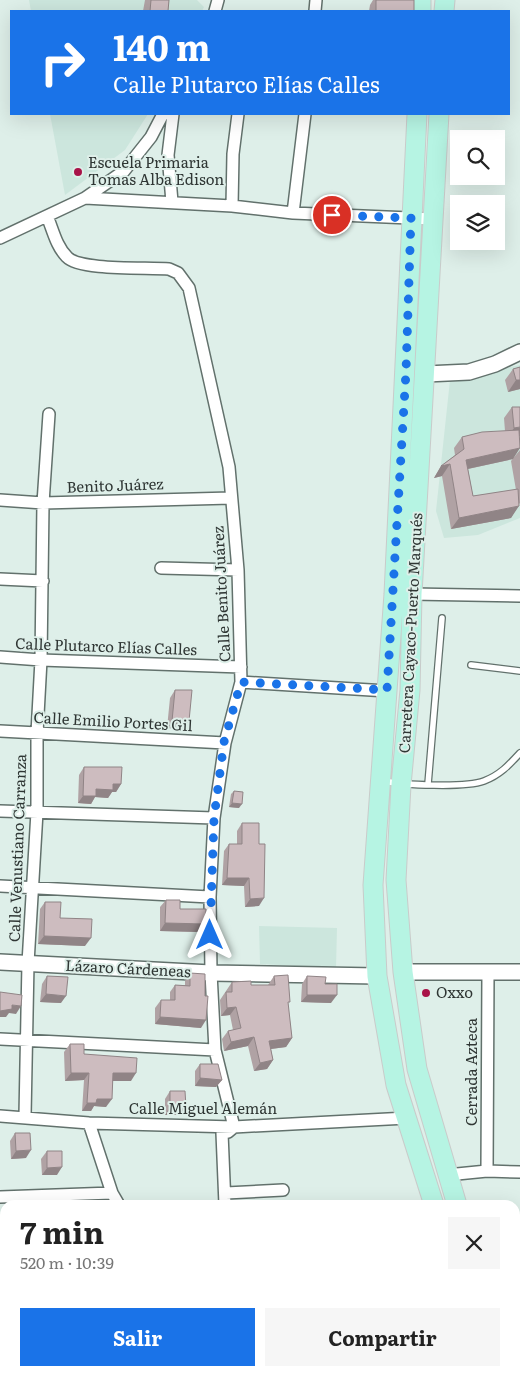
<!DOCTYPE html>
<html lang="es">
<meta charset="utf-8">
<style>
:root{--surface:#fff;--page:#f6f6f6;--text:#222;--muted:#767676;--accent:#1a73e8}
body{margin:0;font-family:Literata,serif;background:var(--page);color:var(--text);height:100vh;display:flex;flex-direction:column;font-size:19px;white-space:nowrap}
*{box-sizing:border-box;margin:0}
p{font-size:16px;color:var(--muted)}
.icon{flex:none;width:28px;height:28px;fill:none;stroke:currentColor;stroke-width:2;stroke-linecap:round;stroke-linejoin:round}
.map{position:relative;flex:1;overflow:hidden}
.side{position:absolute;left:0px;top:1200px;width:520px;height:176px;display:flex;flex-direction:column;background:var(--surface);border-radius:15px 15px 0 0;box-shadow:0 5px 20px #0002}
.side>*{flex:none}
.guide{position:absolute;left:10px;top:10px;width:500px;height:105px;border-radius:0px;box-shadow:0 5px 20px #0002;background:#1a73e8;color:#fff;overflow:hidden}
.controls{position:absolute;left:450px;top:130px;display:grid;gap:10px}
.controls a{display:grid;place-items:center;width:55px;height:55px;border-radius:0px;background:var(--surface);box-shadow:0 5px 20px #0002;font-size:25px}
.pin{position:absolute;display:grid;place-items:center;width:42px;height:42px;color:#fff;margin:-21px;border:2px solid #fff;border-radius:50%;box-shadow:0 1px 5px #0007}
.me{position:absolute;width:55px;margin:-28px;rotate:0deg;stroke-linejoin:round;filter:drop-shadow(0 0 4px #0008)}
.turn{display:flex;align-items:center;gap:18px;height:105px;padding:0 20px;font-size:22px}
.turn .icon{width:65px;height:65px;stroke-width:2.5}
.turn b{display:block;font-size:35px;line-height:42px}
.round{display:grid;place-items:center;flex:none;width:52px;height:52px;border-radius:0px;background:var(--page)}
.overview{display:flex;align-items:center;justify-content:space-between;height:85px;padding:0 20px}
h1{font-size:30px;font-weight:700;line-height:38px}
.action{display:flex;gap:10px;margin-top:auto;padding:10px 20px}
.action a{flex:1;height:58px;border-radius:0px;background:var(--accent);color:#fff;font-size:20px;font-weight:700;line-height:58px;text-align:center}
.action a+a{background:var(--page);color:var(--text)}
.map>svg:first-child{display:block}
.built{fill:#cce6dd}
.lines{fill:none;stroke-linecap:round;stroke-linejoin:round}
.service-casing{stroke:#62716c;stroke-width:8}
.minor-casing{stroke:#62716c;stroke-width:14}
.tertiary-casing{stroke:#62716c;stroke-width:18}
.primary-casing{stroke:#c9cbca;stroke-width:21}
.motorway-casing{stroke:#c9cbca;stroke-width:24}
.path{stroke:#a2b0ab;stroke-width:2.5;stroke-dasharray:4 2.5;stroke-linecap:butt}
.service{stroke:#fff;stroke-width:5.5}
.minor{stroke:#fff;stroke-width:11}
.tertiary{stroke:#fff;stroke-width:15}
.primary{stroke:#b6f4e3;stroke-width:19}
.motorway{stroke:#86ecd0;stroke-width:21}
.wall{fill:#b0a2a4}
.shaded-wall{fill:#908486}
.building{fill:#cdbcbf;stroke:#908486}
.route{stroke:#1a73e8;stroke-width:9;stroke-dasharray:0 16.2}
.poi-dot{fill:#a81348;stroke:#deefe9;stroke-width:2}
.labels{text-anchor:middle;stroke-width:4;stroke-linejoin:round;paint-order:stroke}
.poi-label{font-size:15px;fill:#2f3634;stroke:#deefe9;text-anchor:start}
.street-label{font-size:15px;fill:#2f3634;stroke:#deefe9}
</style>
<div class="map">
<svg width="520" height="1376" viewBox="0 0 520 1376">
<rect width="100%" height="100%" fill="#deefe9"/>
<path class="built" d="M29 0H197L204 7 202 11H31Z
M50 114H148L125 150 65 195Z
M520 365V518L478 535 444 538 436 511 450 380Z
M259 926 337 928 336 968 260 964Z"/>
<g class="lines">
<g class="service-casing">
<path id="service" d="M471 665 520 671
M383 781C403 785 465 788 484 781 500 775 509 765 520 753
M428 784 442 618"/>
</g>
<g class="minor-casing">
<path id="minor" d="M215 11 218 0
M315 11 316 0
M85 198 124 171 151 137 163 114
M172 202 168 155 173 114
M232 206 233 154 238 114
M293 213 305 114
M47 216C53 230 56 246 67 257 80 271 148 267 169 269L178 273 189 288 229 467 238 570 241 682 225 743 214 818 210 897 211 973 215 1050 234 1127 228 1132 222 1133 225 1205
M0 238 85 198 232 206 293 213 433 219
M0 500 43 503 231 498
M161 568 238 570
M0 579 43 581
M412 594 520 596
M0 657 41 660 241 667
M241 682 387 691
M0 731 225 743
M0 811 214 818
M0 886 210 897
M0 1039 215 1050
M0 1116 89 1123 234 1127 407 1118
M25 1116 28 963 37 812V733L41 660 43 503 49 414
M89 1123 112 1193 119 1205
M487 1171 488 972
M447 1175 487 1171 520 1172
M226 1193 283 1190
M0 1197 112 1193
M0 1268H5
M515 1327 520 1326"/>
</g>
<g class="tertiary-casing">
<path id="tertiary" d="M426 374 469 372 495 364 520 352
M0 962 211 973 377 976
M403 972H520"/>
</g>
<g class="primary-casing">
<path id="primary" d="M421 11V0
M444 11 445 0
M417 114 394 594 373 885 377 976 396 1085 434 1205
M439 114 412 594 410 690 401 785 396 880 403 972 417 1069 457 1205
M486 1371 488 1376
M512 1371 514 1376"/>
</g>
<g class="motorway-casing">
<path id="motorway" d="M515 1351 520 1353
M418 1371 437 1376
M244 1376 248 1371
M300 1376 308 1371"/>
</g>
<path class="path" d="M0 1312H5"/>
<use href="#service" class="service"/>
<use href="#minor" class="minor"/>
<use href="#tertiary" class="tertiary"/>
<use href="#primary" class="primary"/>
<use href="#motorway" class="motorway"/>
</g>
<path class="wall" d="M145 0H169L168 11H143Z
M373 0H414V11H369L370 5Z
M520 367V389L508 392 505 380 513 369Z
M512 407 519 436 513 459 468 469 473 496 516 490 511 461 520 450V503L519 504 511 518 451 529 442 476 434 478 441 466 455 455 454 448 462 437 505 431 504 418Z
M175 690 183 729 167 728 170 698Z
M84 767 121 784 116 792H112L108 798 95 797 91 804 78 803 79 775Z
M234 791 239 808 229 807 231 794Z
M242 823 259 906 245 907 244 886 222 885 224 851 229 844H237V831Z
M166 900 180 909 200 932 160 931V907Z
M45 902 60 918 85 946 38 944 40 909Z
M190 973 201 1028 155 1024V1008L161 1000H170V992L175 985H185V981Z
M47 976 61 1003 40 1002 42 984Z
M274 976 288 1004 292 1038 286 1047 271 1049 273 1060 267 1069 254 1071 248 1046 224 1051 222 1039 228 1031 233 1030 230 1015 221 1016 220 1000 232 982 251 985H268Z
M307 976 325 984 331 1003 301 1002 302 984Z
M70 1044 84 1054 131 1081H113L106 1107 94 1106 91 1111H82L84 1080 65 1081 64 1052Z
M200 1064 222 1080 216 1087 195 1086V1071Z
M170 1091 186 1107 180 1115H165V1099Z
M15 1133 26 1158 11 1159 10 1141Z
M47 1151 57 1175H42L41 1159Z"/>
<path class="shaded-wall" d="M516 380H520V389L508 392Z
M520 427V436L506 439 514 428Z
M520 448 513 459 458 471 466 460Z
M450 464 442 476 434 478 441 466Z
M519 506 511 518 451 529 459 518Z
M172 721H189L183 729 167 728Z
M113 784H121L116 792H112L108 798 95 797 91 804 78 803 83 796 96 789Z
M232 803 242 804 239 808 229 807Z
M227 878H249L244 886 222 885Z
M264 898 259 906 245 907 250 899Z
M165 923 206 924 200 932 160 931Z
M44 936 91 938 85 946 38 944Z
M46 994 66 996 61 1003 40 1002Z
M307 995H337L331 1003 301 1002Z
M12 1005 21 1006 16 1014 9 1013 6 1017H0V1011Z
M236 1007 230 1015 221 1016 227 1008Z
M160 1017 206 1020 201 1028 155 1024Z
M254 1037 248 1046 224 1051 231 1042Z
M292 1038 286 1047 263 1050 269 1041Z
M273 1060 267 1069 254 1071 260 1063Z
M71 1073H89L84 1080 65 1081Z
M113 1073H136L131 1081H108Z
M200 1078 222 1080 216 1087 195 1086Z
M97 1099H112L106 1107 94 1106 91 1111H82L87 1103Z
M170 1107H186L180 1115H165Z
M31 1150 26 1158 11 1159 16 1151Z
M62 1167 57 1175H42L47 1168Z"/>
<path class="building" d="M151 0H169L168 11H150Z
M376 0H414V11H376Z
M520 367V380H516L513 369Z
M512 407H520V427L514 428Z
M519 430 520 448 466 460 473 496 518 489 519 506 459 518 450 464 441 466 464 449 462 437 482 432Z
M175 690H192L189 721H172Z
M84 767H122L121 784H113V790L96 789V796H83Z
M234 791 243 792 242 804 232 803Z
M242 823H259V844H265L264 898 250 899 249 878H227L229 844H242Z
M166 900H180V909H206V924L165 923Z
M45 902H61L60 918 92 919 91 938 44 936Z
M190 973 205 974V996H208L206 1020 160 1017 161 1000H175V985L190 986Z
M288 975 290 1002H288L292 1038 269 1041 273 1060 260 1063 254 1037 231 1042 228 1031 241 1028 236 1007 227 1008 226 992H232V982L251 981V985H275L274 976Z
M47 976 68 977 66 996 46 994Z
M307 976 326 977 325 984H337V995H307Z
M0 992 22 995 21 1006 12 1005V1009L0 1011Z
M70 1044H84V1054L137 1058 136 1073H113L112 1099H97L96 1103H87L89 1073H71Z
M200 1064H218L222 1080 200 1078Z
M170 1091H185L186 1107H170Z
M15 1133H30L31 1150 16 1151Z
M47 1151H62V1167L47 1168Z
M7 1204H18V1205H7Z"/>
<g class="lines">
<path class="route" d="M210 935 214 818 224 742 241 682 387 690 406 372 411 218 332 215"/>
</g>
<g class="poi-dot">
<circle cx="78" cy="172" r="5"/>
<circle cx="426" cy="993" r="5"/>
</g>
<g class="labels">
<g class="poi-label">
<text x="88" y="168">Escuela Primaria<tspan x="88" dy="17">Tomas Alba Edison</tspan></text>
<text x="436" y="998">Oxxo</text>
</g>
<g class="street-label">
<text transform="translate(115 486) rotate(-2)" y="5">Benito Juárez</text>
<text transform="translate(222 594) rotate(-93)" y="5">Calle Benito Juárez</text>
<text transform="translate(411 633) rotate(-87)" y="5">Carretera Cayaco-Puerto Marqués</text>
<text transform="translate(106 647) rotate(2)" y="5">Calle Plutarco Elías Calles</text>
<text transform="translate(113 722) rotate(3)" y="5">Calle Emilio Portes Gil</text>
<text transform="translate(18 848) rotate(-88)" y="5">Calle Venustiano Carranza</text>
<text transform="translate(128 969) rotate(3)" y="5">Lázaro Cárdeneas</text>
<text transform="translate(472 1072) rotate(-90)" y="5">Cerrada Azteca</text>
<text x="203" y="1114">Calle Miguel Alemán</text>
</g>
</g>
</svg>
<div class="controls">
<a><svg class="icon" aria-label="search" viewBox="0 0 24 24"><circle cx="10" cy="10" r="6"/><path d="M15 15l6 6"/></svg></a>
<a><svg class="icon" aria-label="layers" viewBox="0 0 24 24"><path d="M12 4l9 5-9 5-9-5zM3 14l9 5 9-5"/></svg></a>
</div>
<div class="pin" style="left:332px;top:215px;background:#d93025"><svg class="icon" aria-label="arrive" viewBox="0 0 24 24"><path d="M6 21V4h12l-3 4 3 4H6"/></svg></div>
<svg class="me" style="left:210px;top:935px" viewBox="-20 -20 40 40"><path d="M0-17L14 15 0 8-14 15z" fill="#1a73e8" stroke="#fff" stroke-width="4"/></svg>
<div class="guide">
<div class="turn"><svg class="icon" aria-label="right" viewBox="0 0 24 24"><path d="M7 20v-9h11M14 6l5 5-5 5"/></svg><div><b>140 m</b>Calle Plutarco Elías Calles</div></div>
</div>
<section class="side">
<div class="overview"><div><h1>7 min</h1><p>520 m · 10:39</p></div><a class="round"><svg class="icon" aria-label="close" viewBox="0 0 24 24"><path d="M6 6l12 12M18 6L6 18"/></svg></a></div>
<div class="action"><a>Salir</a><a>Compartir</a></div>
</section>
</div>
